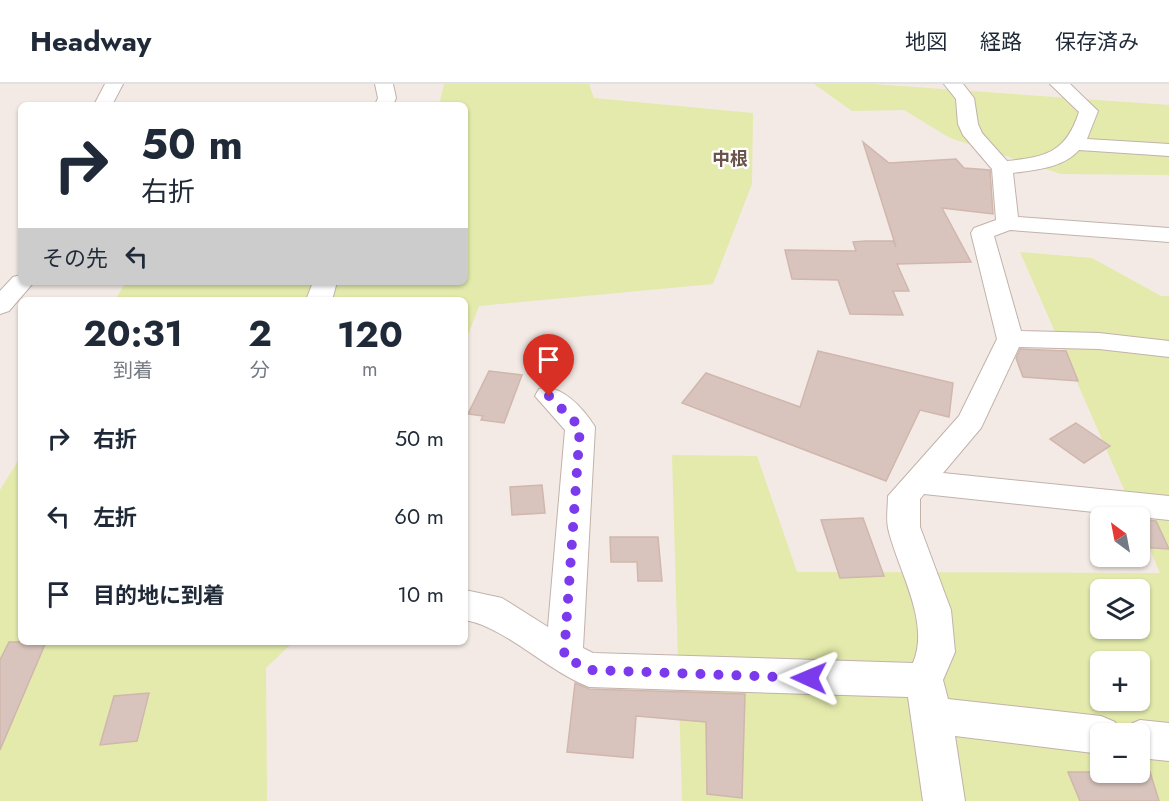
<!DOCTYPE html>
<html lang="ja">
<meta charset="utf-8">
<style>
:root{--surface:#fff;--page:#f2f2f3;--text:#1f2937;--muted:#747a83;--line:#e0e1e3}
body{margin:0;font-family:Jost,"Noto Sans JP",sans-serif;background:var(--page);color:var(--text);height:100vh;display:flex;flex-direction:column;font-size:22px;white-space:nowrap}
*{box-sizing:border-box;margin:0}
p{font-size:20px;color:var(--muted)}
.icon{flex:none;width:33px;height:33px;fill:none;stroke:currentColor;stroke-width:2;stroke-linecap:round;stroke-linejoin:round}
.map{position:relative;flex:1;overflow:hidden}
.sheet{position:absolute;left:18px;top:213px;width:450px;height:348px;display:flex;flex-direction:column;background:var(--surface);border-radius:9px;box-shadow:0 2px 4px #0004}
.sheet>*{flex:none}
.hud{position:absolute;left:18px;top:18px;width:450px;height:183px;border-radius:9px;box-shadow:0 2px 4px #0004;background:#fff;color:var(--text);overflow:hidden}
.needle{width:39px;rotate:328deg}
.tools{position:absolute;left:1090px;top:423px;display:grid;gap:12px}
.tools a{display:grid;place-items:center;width:60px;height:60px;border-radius:9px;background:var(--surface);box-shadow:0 2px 4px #0004;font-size:30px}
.pin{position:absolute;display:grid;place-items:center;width:51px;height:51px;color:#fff;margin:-62px -26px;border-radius:50% 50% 50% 0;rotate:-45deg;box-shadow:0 0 6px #0007}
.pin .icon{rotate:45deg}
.me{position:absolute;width:66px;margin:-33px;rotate:271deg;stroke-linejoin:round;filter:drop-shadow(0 0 4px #0008)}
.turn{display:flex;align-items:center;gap:21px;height:126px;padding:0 24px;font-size:27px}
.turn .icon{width:78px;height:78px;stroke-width:2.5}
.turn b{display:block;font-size:42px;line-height:51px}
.then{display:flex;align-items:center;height:57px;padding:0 24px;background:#0003;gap:12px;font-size:22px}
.eta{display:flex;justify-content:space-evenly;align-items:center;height:102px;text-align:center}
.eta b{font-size:36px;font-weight:700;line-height:42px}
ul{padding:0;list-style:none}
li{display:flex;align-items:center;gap:18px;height:78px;padding:0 24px}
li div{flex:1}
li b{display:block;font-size:22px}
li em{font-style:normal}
header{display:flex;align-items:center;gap:36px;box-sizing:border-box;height:84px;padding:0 30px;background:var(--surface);border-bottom:2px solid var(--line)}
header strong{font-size:28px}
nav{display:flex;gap:33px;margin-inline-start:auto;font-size:21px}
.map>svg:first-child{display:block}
.green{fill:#e3eaab;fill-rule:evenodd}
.building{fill:#d8c4bd;stroke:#d0b6ad;stroke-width:1.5}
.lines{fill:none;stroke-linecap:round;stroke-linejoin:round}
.street-casing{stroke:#c2b2aa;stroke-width:2}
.street{fill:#fff;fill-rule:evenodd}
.route{stroke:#7c3aed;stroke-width:10;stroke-dasharray:0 18}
.labels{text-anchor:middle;stroke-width:4.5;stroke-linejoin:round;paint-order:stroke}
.far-neighbourhood-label{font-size:18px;font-weight:bold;fill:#69534b;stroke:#fff}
</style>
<header>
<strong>Headway</strong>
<nav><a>地図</a><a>経路</a><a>保存済み</a></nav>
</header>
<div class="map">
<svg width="1169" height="717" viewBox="0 0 1169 717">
<rect width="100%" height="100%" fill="#f3eae5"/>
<path class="green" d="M444 0H589L594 14 753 29 752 100 713 200 479 222 465 259V216H115L126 198H465V21H439Z
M814 0H872L1169 21V91L1061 90 950 54 904 26 852 27Z
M1020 168 1092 174 1161 212H1169V717H682L672 371 757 372 797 488 1160 489 1140 442V434L1136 433ZM1101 506H1140V544H1101ZM1101 578H1140V616H1101ZM1101 650H1140V688H1101Z
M21 372V558H293L266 584 267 717H0V406Z"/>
<path class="building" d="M863 58 889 79 956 75 964 84 990 86 993 130 942 124 971 178 897 180 909 207H893L903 231 850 230 838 196 792 195 785 166 856 167 853 158 866 157H893L896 163Z
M1020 265 1066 267 1078 297 1023 293 1016 274Z
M818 267 953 299 949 333 920 326 886 397 682 319 706 289 800 323Z
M489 287 522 291 504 339 481 336 483 332 468 330Z
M1076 339 1110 362 1084 379 1050 355Z
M542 401 545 429 512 431 510 403Z
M863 434 884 492 840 494 821 436Z
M1140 435 1156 437 1169 465 1140 463Z
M610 453H658L662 497H638L637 478H611Z
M9 558H46L0 666V576Z
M575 599 589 605 745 610 742 714 707 710 706 638 636 632 633 674 567 668Z
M149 609 137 657 100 661 114 612Z
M1068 688H1150L1159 717H1080Z"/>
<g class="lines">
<g class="street-casing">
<path id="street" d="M105 0H123L112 21H94Z
M375 0H393L396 14 393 21H375L378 14Z
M944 0H963L974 14 978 40 982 49 1007 77C1047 73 1066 68 1079 28L1050 0H1070L1098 27 1087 55 1169 60V72L1079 66C1063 84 1035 86 1013 89L1018 133 1169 144V158L1010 146 994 152 1021 247 1099 249 1169 257V273L1099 265 1019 263 981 344 943 389 1169 412V436L924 410 920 415V443L951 526 955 568 943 596 948 615 1101 632 1115 638 1120 650H1101V670L955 652 965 717H923L908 613 589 603C547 587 505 543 465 536V506L502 514 548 543 565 346 535 312 539 305C561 299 584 325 595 343L583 564 593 569 913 579C931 537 897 485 888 444 886 434 888 422 888 412L959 332 997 255 971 149 974 144 996 136 992 85 963 51 958 40 956 15Z
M21 191V198H34L9 227 0 230V207L13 193Z
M313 198H337L332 216H306Z
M1140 636 1169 639V677L1140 674V650H1122L1126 642Z"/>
</g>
<use href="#street" class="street"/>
</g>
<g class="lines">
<path class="route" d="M549 312 580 343 564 573 590 586 809 594"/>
</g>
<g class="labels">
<g class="far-neighbourhood-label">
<text x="730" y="81">中根</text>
</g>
</g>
</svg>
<div class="tools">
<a><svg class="needle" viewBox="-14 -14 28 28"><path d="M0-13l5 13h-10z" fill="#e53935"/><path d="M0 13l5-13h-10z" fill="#747a83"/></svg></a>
<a><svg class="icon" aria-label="layers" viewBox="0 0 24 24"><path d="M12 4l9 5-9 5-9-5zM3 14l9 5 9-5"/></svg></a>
<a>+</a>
<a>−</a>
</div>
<div class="pin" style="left:549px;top:312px;background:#d93025"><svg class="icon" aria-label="arrive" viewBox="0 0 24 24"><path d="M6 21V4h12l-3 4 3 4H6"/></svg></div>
<svg class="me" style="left:809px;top:594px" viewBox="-20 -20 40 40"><path d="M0-17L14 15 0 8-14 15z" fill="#7c3aed" stroke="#fff" stroke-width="4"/></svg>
<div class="hud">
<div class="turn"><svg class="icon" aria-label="right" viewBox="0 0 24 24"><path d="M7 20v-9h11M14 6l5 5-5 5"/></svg><div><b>50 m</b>右折</div></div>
<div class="then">その先<svg class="icon" aria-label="left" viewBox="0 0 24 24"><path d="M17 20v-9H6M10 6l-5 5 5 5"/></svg></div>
</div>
<section class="sheet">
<div class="eta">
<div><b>20:31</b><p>到着</p></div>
<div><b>2</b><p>分</p></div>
<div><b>120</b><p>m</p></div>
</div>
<ul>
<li><svg class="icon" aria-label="right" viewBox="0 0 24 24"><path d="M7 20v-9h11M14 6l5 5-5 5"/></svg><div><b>右折</b></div><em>50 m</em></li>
<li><svg class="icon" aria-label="left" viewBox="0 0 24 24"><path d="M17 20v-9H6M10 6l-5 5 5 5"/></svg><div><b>左折</b></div><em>60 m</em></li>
<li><svg class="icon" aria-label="arrive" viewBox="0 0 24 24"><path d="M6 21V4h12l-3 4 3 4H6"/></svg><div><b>目的地に到着</b></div><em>10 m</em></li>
</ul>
</section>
</div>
